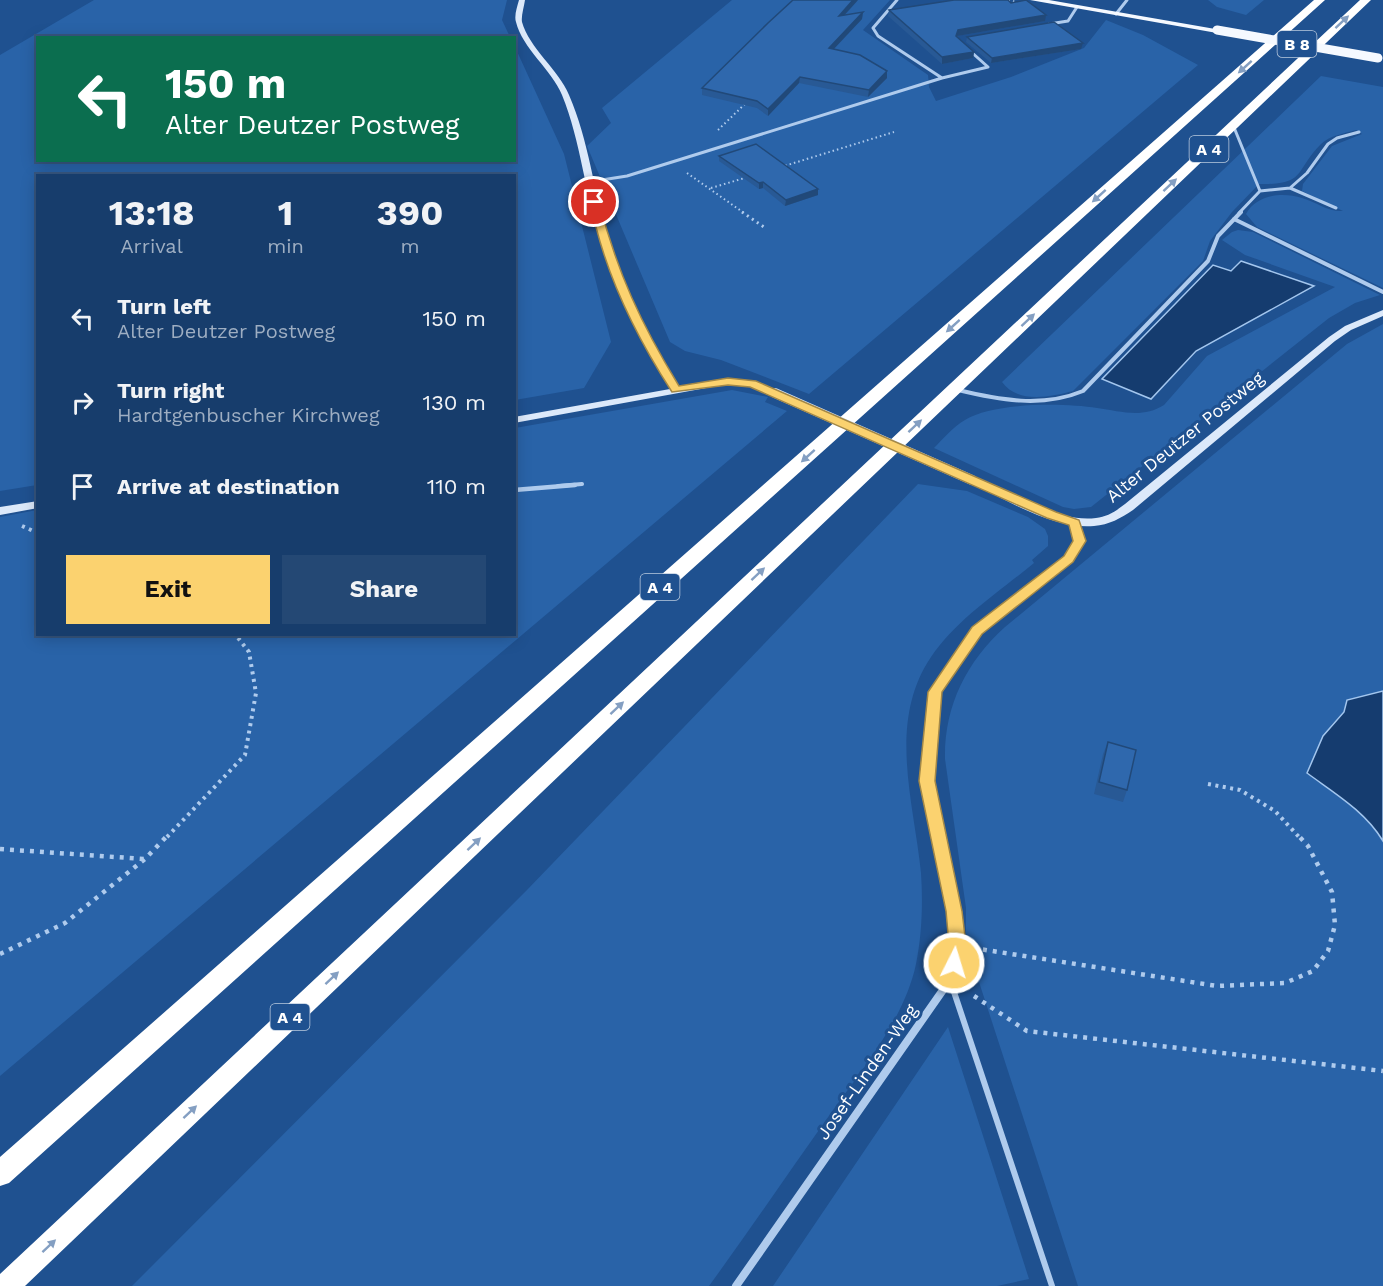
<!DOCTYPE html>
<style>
:root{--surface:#173d6c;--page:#244874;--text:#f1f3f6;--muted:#9eaec2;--line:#36567f;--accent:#fbd26f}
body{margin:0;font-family:"Work Sans",sans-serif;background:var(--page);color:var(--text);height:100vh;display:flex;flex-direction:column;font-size:22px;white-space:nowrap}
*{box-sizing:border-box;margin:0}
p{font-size:20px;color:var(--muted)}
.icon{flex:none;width:33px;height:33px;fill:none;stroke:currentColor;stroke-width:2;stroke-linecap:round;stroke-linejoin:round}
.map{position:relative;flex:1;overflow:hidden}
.side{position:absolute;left:36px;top:174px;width:480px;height:462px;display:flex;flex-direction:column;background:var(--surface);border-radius:0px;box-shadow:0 3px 15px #0003,0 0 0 2px var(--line)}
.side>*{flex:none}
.banner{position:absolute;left:36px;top:36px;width:480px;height:126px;border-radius:0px;box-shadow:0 3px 15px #0003,0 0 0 2px var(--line);background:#0b6e4f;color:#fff;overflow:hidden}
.pin{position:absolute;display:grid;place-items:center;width:51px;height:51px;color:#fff;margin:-26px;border:3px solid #fff;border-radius:50%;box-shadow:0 2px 6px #0007}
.me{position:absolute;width:66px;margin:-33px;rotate:5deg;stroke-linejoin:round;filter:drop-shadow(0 0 4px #0008)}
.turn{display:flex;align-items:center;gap:21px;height:126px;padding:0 30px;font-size:27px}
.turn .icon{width:78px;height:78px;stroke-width:2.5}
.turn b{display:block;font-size:42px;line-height:51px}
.eta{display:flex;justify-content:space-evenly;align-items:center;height:102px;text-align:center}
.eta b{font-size:36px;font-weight:700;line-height:42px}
.primary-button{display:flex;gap:12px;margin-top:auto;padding:12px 30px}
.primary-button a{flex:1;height:69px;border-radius:0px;background:var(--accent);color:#111;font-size:24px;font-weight:700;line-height:69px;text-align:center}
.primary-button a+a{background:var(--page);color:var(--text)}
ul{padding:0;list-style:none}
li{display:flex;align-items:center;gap:18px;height:84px;padding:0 30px}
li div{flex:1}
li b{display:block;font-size:22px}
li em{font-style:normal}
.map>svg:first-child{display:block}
.green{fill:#2963a8}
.water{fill:#153c6f;stroke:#a3c6ee;stroke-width:1.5}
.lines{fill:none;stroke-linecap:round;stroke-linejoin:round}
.path-far3{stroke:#afcbed;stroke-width:2;stroke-dasharray:1.5 3;stroke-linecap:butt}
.path-far2{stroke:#afcbed;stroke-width:3;stroke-dasharray:2 4;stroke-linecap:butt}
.path-far1{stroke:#afcbed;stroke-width:4;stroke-dasharray:3 4.5;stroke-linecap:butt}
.path{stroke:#afcbed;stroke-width:4.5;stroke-dasharray:4 6;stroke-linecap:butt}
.lane-far3{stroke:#afcbed;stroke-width:3}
.lane-far2{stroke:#afcbed;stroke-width:4}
.lane-far1{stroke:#afcbed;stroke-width:4.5}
.lane{stroke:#afcbed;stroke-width:6}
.street-far1{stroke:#afcbed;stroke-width:6}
.street{stroke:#afcbed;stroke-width:8}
.secondary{fill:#dce9fa;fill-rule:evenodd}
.primary{fill:#f5f9ff;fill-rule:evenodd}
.highway{fill:#fff;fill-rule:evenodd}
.secondary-bridge{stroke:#dce9fa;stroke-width:10}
.primary-bridge{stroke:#f5f9ff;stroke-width:9}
.wall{fill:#285995}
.shaded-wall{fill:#214979}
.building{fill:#2f68ad;stroke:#214979;stroke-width:1.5}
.oneway{fill:#849fc2}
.route{fill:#fbd26f;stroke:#a38848;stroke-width:1.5}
.labels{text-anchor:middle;stroke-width:6;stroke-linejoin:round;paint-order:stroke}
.shield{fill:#1f5190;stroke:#bccbde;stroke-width:1.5}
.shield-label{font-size:16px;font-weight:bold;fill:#fff}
.street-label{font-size:18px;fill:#fff;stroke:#1f5190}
</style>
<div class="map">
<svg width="1383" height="1286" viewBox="0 0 1383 1286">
<rect width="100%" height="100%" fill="#1f5190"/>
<path class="green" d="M94 0H507L502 20 510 37 38 38V160H514L515 47 564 154 611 342 584 388 515 400 514 176H38L37 485 0 491V55Z
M732 0H890L863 30 928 75 929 87 936 101 1011 77 1084 48 1106 20 1143 35 1198 65 809 394 721 360 685 351 670 342 587 146 611 123 602 108Z
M1208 0H1264L1246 15 1217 7Z
M1321 76 1383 87V288L1257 227 1246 214C1257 194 1283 192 1302 198 1317 202 1327 212 1343 211L1302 191 1303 184 1332 146 1362 134 1356 130C1345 133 1329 136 1321 144 1294 171 1307 185 1259 184L1232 212 1210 241 1203 261 1073 391C1050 397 1018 404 1002 382Z
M1238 230 1253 232 1380 295 1355 303 1329 318 1091 507 1074 509 1063 507 934 448C943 439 953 427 965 420 994 402 1064 403 1097 408 1120 411 1142 419 1164 405L1207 356 1335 287 1245 255 1222 240 1232 232Z
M1383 324V691L1347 700 1344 712 1332 724 1307 772C1334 793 1365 811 1383 841V1286H1078L966 942V908L945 759C944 707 966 662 1005 627L1347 344Z
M732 390 768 397 765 402 787 411 0 1076V517L37 510 38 634H514L515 428Z
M918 484 967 491 1028 517 1045 529 1048 536V546L1032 560 1034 563C999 592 957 619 931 657 887 722 914 802 921 873 923 902 922 935 916 964 904 1021 859 1073 826 1120 787 1175 749 1231 709 1286H132L527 890Z
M948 1027 1029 1279 997 1286H773Z"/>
<path class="water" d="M1241 261 1314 286 1196 351 1151 399 1102 379 1213 265 1231 271Z
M1383 691V841C1365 811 1334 793 1307 773L1323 736 1344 712 1347 700Z"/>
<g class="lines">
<path class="path-far3" d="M1004 0 1018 2
M718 130 747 102
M781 167 894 132
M687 173 744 213
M711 188 748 177"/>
<path class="path-far2" d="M742 212 764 227"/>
<path class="path-far1" d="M22 526 38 533
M1208 784 1240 790 1275 811 1299 837
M167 837 245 755 256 693 249 652 235 634"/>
<path class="path" d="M0 849 144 859
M973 948 1217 986 1285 983 1313 971 1328 951 1335 925 1332 892 1308 846 1298 835
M0 954 65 923 145 859 168 835
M974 996 1027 1031 1383 1071"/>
<path class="lane-far3" d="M897 0 873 28 878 36 942 78 988 67 969 50
M1116 14 1127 0
M1049 24 1068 21 1077 7
M1233 125 1260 191
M589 182 627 176 942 78
M1290 188 1307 173 1328 144 1337 138 1359 132
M1239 213 1260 191 1290 188 1336 208"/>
<path class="lane-far2" d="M1234 219 1383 292
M958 390C1000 400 1042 408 1083 391L1208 261 1218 236 1241 212
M558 486 582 484"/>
<path class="lane-far1" d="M514 490 575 485"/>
<path class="lane" d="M950 980 1052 1286"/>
<path class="street-far1" d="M939 837 927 781 935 692 977 631 1068 559 1080 541 1075 522"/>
<path class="street" d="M736 1286 950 980 958 945 954 911 938 835"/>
<path class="secondary" d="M519 0H525C524 7 521 16 522 22 529 48 559 70 569 95 589 141 594 192 608 240 624 293 651 340 679 387 723 379 736 374 778 391V395H772L750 387 728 384 514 423V417L670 389C642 341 616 294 600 241 585 193 581 142 562 95 552 70 522 48 516 22 514 16 517 7 519 0Z
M1383 310V316L1351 330 1335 341 1133 510C1121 518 1109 525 1094 526 1059 529 1021 508 991 493 983 489 973 486 967 480L972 477 976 478C1009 493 1058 523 1096 518 1107 517 1116 511 1125 504L1329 337 1345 326Z
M38 501V508L0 515V507Z"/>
<path class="primary" d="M1030 0H1049L1221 30 1217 33Z"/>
<path class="highway" d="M1314 0H1325L9 1183 0 1186V1157Z
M1360 0H1371L25 1286H0V1274Z"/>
<path class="secondary-bridge" d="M775 393 972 480"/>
<path class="primary-bridge" d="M1217 30 1378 58"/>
</g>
<path class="wall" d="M858 0 845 15 863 12 862 19 834 49 887 78 868 97 799 83 768 116 757 108 702 95V88Z
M1011 3 1045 21 957 36 974 52 973 58 942 64 888 16 889 10Z
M967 37 1081 49 991 63 966 42Z
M719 156 818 195 785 206 763 188 759 189 719 161Z
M1108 742 1127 790 1123 802 1094 794 1103 754Z"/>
<path class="shaded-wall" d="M853 0H858L838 22 839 16Z
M863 12 862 19 829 54V48Z
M1046 15 1045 21 957 36 955 42 958 30Z
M1083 43 1081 49 991 63 992 58Z
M974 52 973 58 942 64V57Z
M887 71V78L868 97 869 90Z
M800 77 799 83 768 116V109Z
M763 182V188L759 189V183Z
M818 189V195L785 206 786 200Z"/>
<path class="building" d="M793 0H853L839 16 863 12 829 48 860 55 887 71 869 90 800 77 768 109 757 101 702 88 768 23Z
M954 0H1008L1011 3 1026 0 1046 15 958 30 956 36 974 52 942 57 889 10Z
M1054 22 1083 43 992 58 967 37Z
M756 144 818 189 786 200 763 182 759 183 719 156Z
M1108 742 1136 750 1127 790 1099 782Z"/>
<defs><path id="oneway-solid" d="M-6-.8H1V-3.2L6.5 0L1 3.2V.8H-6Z" transform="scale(1.5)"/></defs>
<g class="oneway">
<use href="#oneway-solid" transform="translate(1342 22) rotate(-43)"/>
<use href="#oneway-solid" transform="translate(1245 67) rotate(138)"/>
<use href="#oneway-solid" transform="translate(1170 185) rotate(-43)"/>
<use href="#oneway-solid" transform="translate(1099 196) rotate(138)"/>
<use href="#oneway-solid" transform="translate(1028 320) rotate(-43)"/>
<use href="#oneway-solid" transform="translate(953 326) rotate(138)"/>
<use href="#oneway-solid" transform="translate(915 426) rotate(-43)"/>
<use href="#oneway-solid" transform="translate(808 456) rotate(138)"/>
<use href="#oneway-solid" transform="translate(758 574) rotate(-43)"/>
<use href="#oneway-solid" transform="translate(617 708) rotate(-43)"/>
<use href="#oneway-solid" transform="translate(474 844) rotate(-43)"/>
<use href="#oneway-solid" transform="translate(332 978) rotate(-43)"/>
<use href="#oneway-solid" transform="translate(190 1112) rotate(-43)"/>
<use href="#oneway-solid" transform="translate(49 1246) rotate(-43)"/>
</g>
<path class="route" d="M591 200 599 202C617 272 641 324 679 386L728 378 756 381 1056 512 1079 520 1086 541 1073 562 982 634 942 692 935 781 962 911 966 945 960 968 954 970 948 968 946 963 949 945 946 911 919 781 928 692 972 627 1064 556 1073 541 1069 525 1047 518 750 387 728 385 672 392C639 341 611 286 596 227 594 218 589 208 591 200Z"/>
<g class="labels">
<g class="shield">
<rect x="1277.5" y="31" width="39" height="26" rx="4.5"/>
<rect x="1189.5" y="136" width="39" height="26" rx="4.5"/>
<rect x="640.5" y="574" width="39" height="26" rx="4.5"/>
<rect x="270.5" y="1004" width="39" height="26" rx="4.5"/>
</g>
<g class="shield-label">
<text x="1297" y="50">B 8</text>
<text x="1209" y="155">A 4</text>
<text x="660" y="593">A 4</text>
<text x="290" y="1023">A 4</text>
</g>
<g class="street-label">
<text transform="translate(1185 437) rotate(-39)" y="6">Alter Deutzer Postweg</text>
<text transform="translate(867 1072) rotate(-55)" y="6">Josef-Linden-Weg</text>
</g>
</g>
</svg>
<div class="pin" style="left:594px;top:202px;background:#d93025"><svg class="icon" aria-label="arrive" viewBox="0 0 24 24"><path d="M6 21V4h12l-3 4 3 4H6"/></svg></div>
<svg class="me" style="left:954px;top:963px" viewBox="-20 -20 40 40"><circle r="17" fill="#fbd26f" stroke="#fff" stroke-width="3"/><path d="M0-11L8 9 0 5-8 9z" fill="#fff"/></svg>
<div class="banner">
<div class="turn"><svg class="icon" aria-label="left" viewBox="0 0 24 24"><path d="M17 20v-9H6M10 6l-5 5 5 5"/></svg><div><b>150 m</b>Alter Deutzer Postweg</div></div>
</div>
<section class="side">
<div class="eta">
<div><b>13:18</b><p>Arrival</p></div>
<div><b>1</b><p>min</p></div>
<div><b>390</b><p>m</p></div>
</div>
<ul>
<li><svg class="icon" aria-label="left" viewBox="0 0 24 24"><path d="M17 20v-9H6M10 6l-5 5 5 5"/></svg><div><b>Turn left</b><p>Alter Deutzer Postweg</p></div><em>150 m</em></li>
<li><svg class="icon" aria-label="right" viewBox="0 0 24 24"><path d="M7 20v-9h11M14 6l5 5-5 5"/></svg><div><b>Turn right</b><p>Hardtgenbuscher Kirchweg</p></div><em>130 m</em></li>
<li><svg class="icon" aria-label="arrive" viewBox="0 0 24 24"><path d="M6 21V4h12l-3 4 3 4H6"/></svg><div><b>Arrive at destination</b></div><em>110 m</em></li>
</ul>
<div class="primary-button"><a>Exit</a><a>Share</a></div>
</section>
</div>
